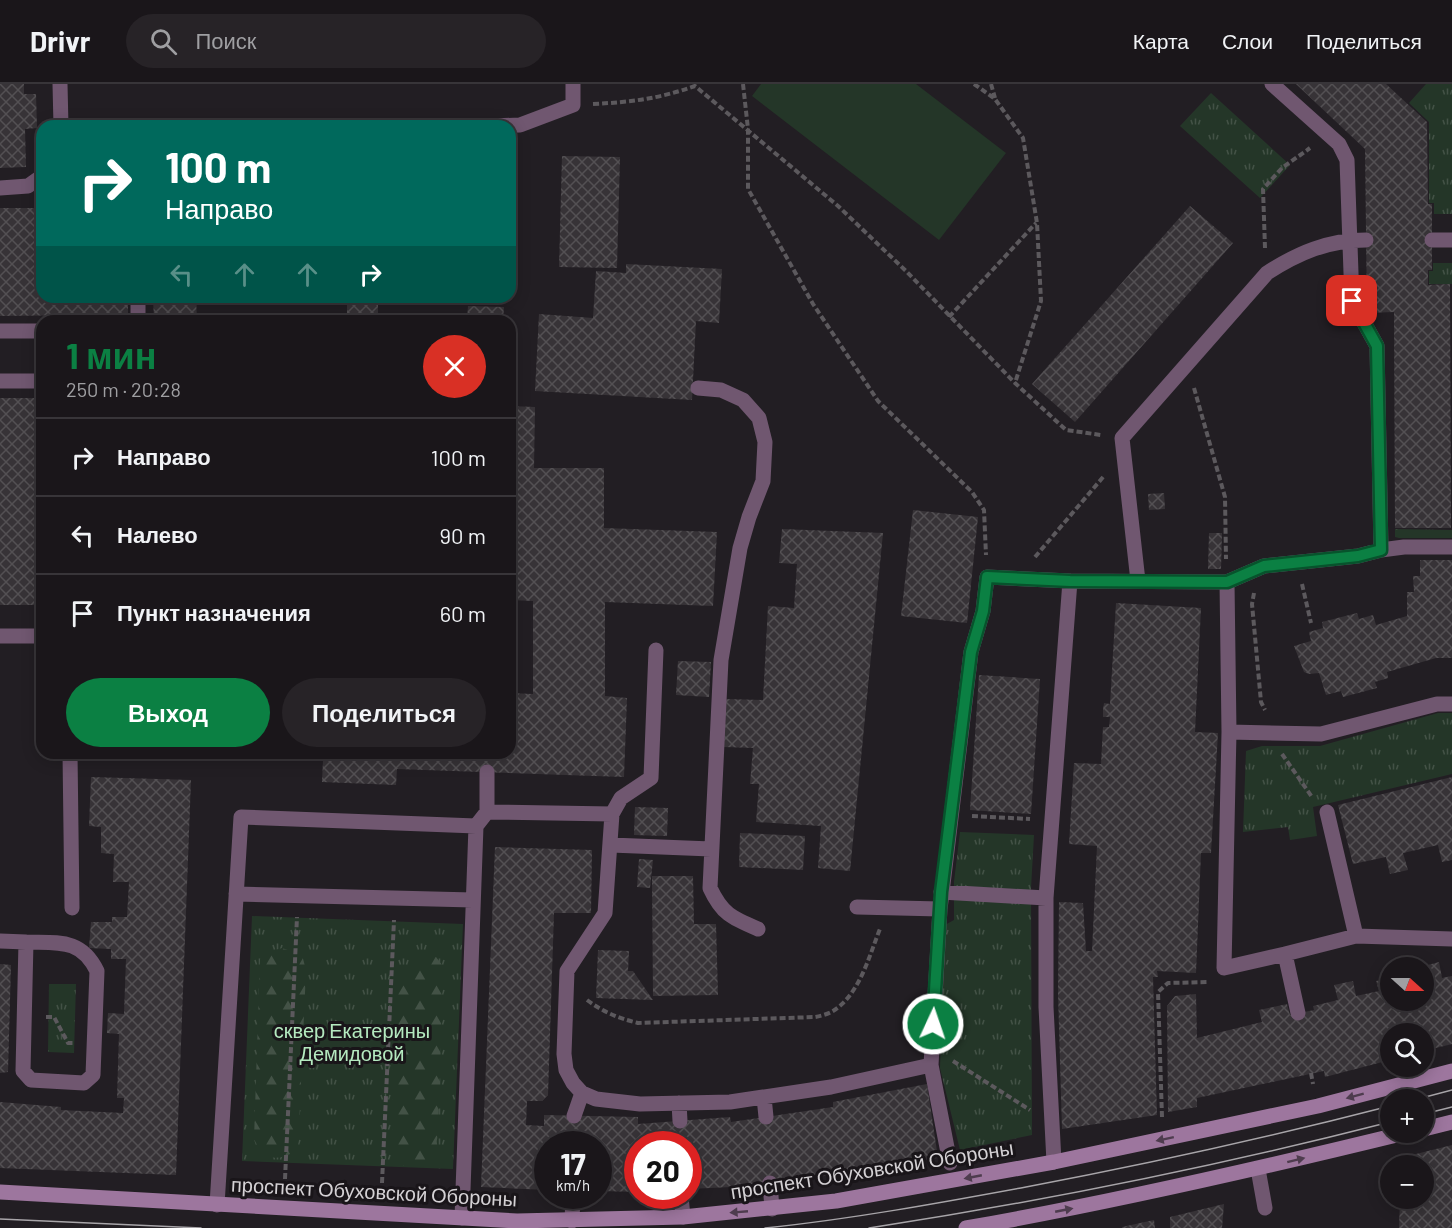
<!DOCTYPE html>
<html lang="ru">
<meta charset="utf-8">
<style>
:root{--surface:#1a161a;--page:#272327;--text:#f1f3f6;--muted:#9f9fa2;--line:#383539;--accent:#0b8043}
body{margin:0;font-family:Barlow,sans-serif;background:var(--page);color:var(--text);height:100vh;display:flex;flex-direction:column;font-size:22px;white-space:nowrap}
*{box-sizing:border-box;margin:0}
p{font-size:20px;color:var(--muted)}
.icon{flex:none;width:33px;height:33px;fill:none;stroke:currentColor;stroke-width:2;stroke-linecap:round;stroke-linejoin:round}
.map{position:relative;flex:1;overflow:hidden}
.side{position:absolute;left:36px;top:231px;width:480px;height:444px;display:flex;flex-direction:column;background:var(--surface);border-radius:18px;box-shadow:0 3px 15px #0003,0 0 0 2px var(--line)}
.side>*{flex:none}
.top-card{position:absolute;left:36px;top:36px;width:480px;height:183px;border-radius:18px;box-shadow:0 3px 15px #0003,0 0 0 2px var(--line);background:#00695c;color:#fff;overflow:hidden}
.needle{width:39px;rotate:111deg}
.controls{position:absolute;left:1380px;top:873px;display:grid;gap:12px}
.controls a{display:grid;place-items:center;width:54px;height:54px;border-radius:50%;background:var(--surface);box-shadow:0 3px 15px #0003,0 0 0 2px var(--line);font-size:30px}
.speed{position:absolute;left:534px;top:1047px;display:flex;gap:12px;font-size:30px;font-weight:700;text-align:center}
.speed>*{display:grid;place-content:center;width:78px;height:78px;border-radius:50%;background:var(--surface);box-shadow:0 3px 15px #0003,0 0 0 2px var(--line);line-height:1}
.speed small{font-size:15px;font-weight:400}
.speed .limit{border:9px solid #d22;background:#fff;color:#111}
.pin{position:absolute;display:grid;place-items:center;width:51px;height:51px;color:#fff;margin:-26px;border-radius:12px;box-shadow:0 3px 9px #0006}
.me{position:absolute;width:66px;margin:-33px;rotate:3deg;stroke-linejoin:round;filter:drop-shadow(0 0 4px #0008)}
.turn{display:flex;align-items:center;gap:21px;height:126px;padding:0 30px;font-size:27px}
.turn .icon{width:78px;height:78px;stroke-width:2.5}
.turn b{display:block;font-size:42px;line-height:51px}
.lanes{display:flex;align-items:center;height:57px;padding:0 30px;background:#0003;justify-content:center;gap:30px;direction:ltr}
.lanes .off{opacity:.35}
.round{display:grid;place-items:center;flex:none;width:63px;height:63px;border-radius:32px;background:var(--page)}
.summary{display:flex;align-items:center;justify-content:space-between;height:102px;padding:0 30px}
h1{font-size:36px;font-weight:700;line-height:45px;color:var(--accent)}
.action{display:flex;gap:12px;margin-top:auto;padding:12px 30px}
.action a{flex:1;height:69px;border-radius:36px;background:var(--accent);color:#fff;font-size:24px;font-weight:700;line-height:69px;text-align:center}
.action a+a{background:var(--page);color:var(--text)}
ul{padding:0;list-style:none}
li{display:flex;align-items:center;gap:18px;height:78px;padding:0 30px;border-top:2px solid var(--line)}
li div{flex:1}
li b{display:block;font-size:22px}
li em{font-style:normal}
header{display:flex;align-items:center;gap:36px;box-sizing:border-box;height:84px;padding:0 30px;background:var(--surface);border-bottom:2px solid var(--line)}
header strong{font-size:28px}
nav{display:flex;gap:33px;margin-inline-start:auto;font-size:21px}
.search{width:420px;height:54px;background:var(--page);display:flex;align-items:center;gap:15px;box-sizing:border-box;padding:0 21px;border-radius:33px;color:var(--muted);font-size:22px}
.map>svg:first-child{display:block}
.grass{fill:url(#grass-tufts)}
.forest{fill:url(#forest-firs)}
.pitch{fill:#243628}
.building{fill:url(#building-cross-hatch)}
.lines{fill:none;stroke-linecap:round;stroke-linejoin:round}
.path{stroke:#5c595d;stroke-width:4;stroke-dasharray:6 3;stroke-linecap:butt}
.service{stroke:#705770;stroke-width:15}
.secondary{stroke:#9d769e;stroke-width:15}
.tram{stroke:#a8a5a9;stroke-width:1.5}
.oneway{fill:#4e3c4e}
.route-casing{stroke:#07532c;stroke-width:15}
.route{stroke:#0b8043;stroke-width:10}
.labels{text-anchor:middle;stroke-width:6;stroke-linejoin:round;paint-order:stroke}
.park-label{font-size:20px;fill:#b4e9bf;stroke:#191519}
.street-label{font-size:20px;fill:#d4d1d4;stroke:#191519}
</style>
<header>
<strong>Drivr</strong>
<div class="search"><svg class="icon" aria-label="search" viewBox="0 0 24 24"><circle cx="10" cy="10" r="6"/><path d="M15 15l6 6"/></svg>Поиск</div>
<nav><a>Карта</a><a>Слои</a><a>Поделиться</a></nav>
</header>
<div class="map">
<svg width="1452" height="1144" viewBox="0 0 1452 1144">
<defs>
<pattern id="grass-tufts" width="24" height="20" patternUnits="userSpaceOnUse" patternTransform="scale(1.5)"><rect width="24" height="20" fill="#243628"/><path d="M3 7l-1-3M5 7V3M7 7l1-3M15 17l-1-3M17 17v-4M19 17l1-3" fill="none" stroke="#435246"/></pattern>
<pattern id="forest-firs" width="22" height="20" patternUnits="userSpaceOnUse" patternTransform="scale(1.5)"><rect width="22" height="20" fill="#243628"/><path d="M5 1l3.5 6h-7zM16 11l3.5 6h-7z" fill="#435246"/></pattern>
<pattern id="building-cross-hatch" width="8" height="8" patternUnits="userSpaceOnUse" patternTransform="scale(1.5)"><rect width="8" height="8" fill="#373337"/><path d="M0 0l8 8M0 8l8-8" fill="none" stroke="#535053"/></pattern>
</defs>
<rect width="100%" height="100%" fill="#221e23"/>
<path class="grass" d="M1426 0H1452V130H1434V119H1429V38L1409 19Z
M1211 9 1290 81 1260 114 1180 42Z
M1433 179H1452V288V200H1429V187H1433Z
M1395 445 1452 446V454H1399L1395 453Z
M1438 629H1452V690L1313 723 1317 752 1290 756 1288 743 1243 748 1246 667 1262 662H1320Z
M960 748 1034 751 1031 804 1032 1051 960 1066 940 984 945 841 954 836V798Z
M252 832 463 840 453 1085 242 1077Z
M49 900H76L74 969 48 968Z"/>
<path class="forest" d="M282 864 302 871 306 886 298 1066C277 1078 264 1077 254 1055L260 875 266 869Z
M429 871 436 873 443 882 438 1050 434 1072 426 1082 410 1083 397 1081 392 1073V903C401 887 412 878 429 871Z"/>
<path class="pitch" d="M761 0H916L1006 69 939 156 752 12Z"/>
<path class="building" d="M0 0H24V10H36L37 44 25 45 26 83 0 84Z
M1296 0H1386L1427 38 1428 120H1432V186H1428V201L1450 200 1451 444H1395L1394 228 1367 229 1365 65Z
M562 72 620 73 617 184 559 183Z
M1190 122 1233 159 1075 338 1032 300Z
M0 124H42V213H128V237H93V231L0 232Z
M626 180 722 185 719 239 696 237 692 316 535 307 539 230 593 234 596 187 626 189Z
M153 213H196L197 237H154Z
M347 213H378V229H347Z
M468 222 504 223 503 237H467Z
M0 314H35L34 521H0Z
M510 322 535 323 534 384H604V444L717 448 713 522 605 518V612L627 614 624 693 397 685 396 701 322 698 323 676 191 674V669H510V609L533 610V517L510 516Z
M1164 409 1165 425 1149 426 1148 410Z
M913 426 978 433 967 539 901 532Z
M782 445 883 449 850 787 818 784 821 742 756 738 759 700H750L753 664 724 663 725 615 763 616 768 522 794 524 797 480 779 479Z
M1209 449H1222L1221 485H1208Z
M1420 476H1452V574H1436L1387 588 1388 594 1375 598 1377 604 1343 613 1341 607 1326 611 1319 589 1309 590 1304 588 1294 562 1311 557 1309 548 1323 544 1322 538 1357 529 1359 535 1373 531 1376 541 1407 532V508H1414L1413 492H1420Z
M1116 519 1201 524 1195 648 1218 649 1211 769H1201L1196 889 1157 887 1158 893H1153L1157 1031 1062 1045 1058 909 1059 818 1083 819 1086 867H1092L1097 762 1069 760 1074 679 1101 680 1103 643H1109L1110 633H1103V626L1104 619 1110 620Z
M678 577 711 578 709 613 676 611Z
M979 591 1040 595 1031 730 970 726Z
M91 693 191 696 176 1091 0 1084V1018L61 1023V1026L123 1029 124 1014H117L119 950 107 949 108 929 124 930 126 875H111V865L89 864 91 838H112V833H127L129 798H113L114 770 101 769V743L89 742Z
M1452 693V776L1442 778 1438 761 1403 769 1408 786 1390 790 1386 773 1353 780 1338 721Z
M635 723 668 724 667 752 634 751Z
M740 749 805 752 803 786 739 783Z
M495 763 592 766 591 829H554L548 1011 542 1017H527L526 1041 544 1042V1031L638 1033V1040L730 1033 731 1038 833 1023V1018L927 1000 938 1074 833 1091 732 1103 688 1105V1060H638V1108L598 1107V1060H548V1106L481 1103Z
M639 775 653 776 650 804 637 803Z
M652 792H693L694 840H716L718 911 653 912Z
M598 866 629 867 628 887H633L653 916 596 914Z
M1439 878 1442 894 1452 892V960L1424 967V950H1390V976L1325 993 1324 987 1197 1014V1023L1168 1028 1167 922 1175 912 1196 910 1197 954 1262 938 1259 926 1287 920 1290 931 1314 926 1313 922 1338 916 1334 901 1353 897 1356 912 1379 907 1376 897 1390 894V916H1424V882Z
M0 880 11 881 8 988 0 989Z
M1452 1061V1144H1399L1400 1114H1424V1082H1400V1074Z
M1224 1120 1222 1144H1170V1133Z
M1154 1136 1155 1144H1122V1143Z"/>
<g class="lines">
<path class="path" d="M743 0 748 45V105L813 220 878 317 972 408 984 426 986 471
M974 0 995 15 1023 54 1037 139 1041 217 1015 299
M991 0 995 14
M593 20C631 18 658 15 695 2L838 122 906 187 1015 299 1066 346 1101 351
M1265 164 1263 105 1282 84 1310 64
M949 233 1036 139
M1194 304 1225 413 1226 475
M1035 473 1104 392
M1302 500 1311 539
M1254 509 1252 520 1261 618 1265 626
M1282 670 1312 713
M972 732 1030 735
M587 916C603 928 618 934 638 939L815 933C821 932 828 930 833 927 860 910 869 872 880 845
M46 933H54L68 959H75
M953 977 1030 1026
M1311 989 1313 1000
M1162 1033 1158 908 1168 899 1208 898
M285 1095 297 833
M382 1099 394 836"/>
<path class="service" d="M60 0 61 42
M1272 0 1339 60 1347 76 1352 217 1377 262 1381 466 1358 472 1264 482 1227 498 1229 648 1224 884 1285 870
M491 42 520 41 573 21V0
M0 104 28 102 42 92
M1432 156H1452
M138 213V237
M0 247H42
M0 297H42
M698 304 721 306 743 316 759 334 765 358 763 397 749 433 740 464 721 576 710 804C722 830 732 834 758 845
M1381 466 1404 463H1452
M1138 497 1122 354 1267 189C1298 169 1328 156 1366 156
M0 552H42
M656 566 651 694 621 714 612 730 605 829 567 887 564 970 566 986 573 999 582 1009 596 1015 640 1020 730 1018 831 1003 931 981
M1229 648 1321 650 1437 620H1452
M70 669 72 824
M487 728V688
M1327 728 1356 852
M611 761 711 765
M941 808 1046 814
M236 810 473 816
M857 823 940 825
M0 857 26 858 23 987 31 996 84 999 93 991 97 887C81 854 58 859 26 858
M1298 929 1285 870 1356 852 1452 855
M764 1013 766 1033
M679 1019 680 1037
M574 1032 582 1009
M1054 1078 1046 923V814L1070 497 1227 498
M950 1079 931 981 940 825 971 568 983 527 987 493 1070 497
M1258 1085 1265 1124
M770 1099 772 1125
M681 1112 683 1133
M217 1121 241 733 476 742 487 728 612 730
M462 1134 476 742
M572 1137 573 1112"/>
<path class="secondary" d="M1424 1045 1452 1038
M0 1108 517 1137 683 1133 836 1117 1054 1078 1318 1022 1452 987
M966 1144C1115 1118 1262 1084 1409 1048"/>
<path class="tram" d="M1414 1016 1452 1006
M1424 1030 1452 1023
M0 1135 201 1144
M765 1144C852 1135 939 1119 1026 1103 1148 1080 1270 1053 1390 1022
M869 1144C1045 1117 1218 1082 1390 1038"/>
</g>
<defs><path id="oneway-solid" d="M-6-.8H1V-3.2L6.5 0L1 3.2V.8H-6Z" transform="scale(1.5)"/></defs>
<g class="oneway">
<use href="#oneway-solid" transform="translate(1355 1012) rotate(165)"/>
<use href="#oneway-solid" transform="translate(1165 1055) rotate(168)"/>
<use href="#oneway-solid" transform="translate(1296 1076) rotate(-14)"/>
<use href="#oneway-solid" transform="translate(973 1093) rotate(169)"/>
<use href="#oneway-solid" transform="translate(1064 1126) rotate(-11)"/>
<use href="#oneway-solid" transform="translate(739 1128) rotate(175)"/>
</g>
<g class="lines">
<g class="route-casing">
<path id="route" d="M933 940 941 808 971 568 983 527 987 493 1070 497 1227 498 1264 482 1358 472 1381 466 1377 262 1352 217"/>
</g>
<use href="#route" class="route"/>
</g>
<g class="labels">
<g class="park-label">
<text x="352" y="954">сквер Екатерины<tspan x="352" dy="23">Демидовой</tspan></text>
</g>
<g class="street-label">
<text transform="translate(872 1086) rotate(-9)" y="7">проспект Обуховской Обороны</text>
<text transform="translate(374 1108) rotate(3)" y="7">проспект Обуховской Обороны</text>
</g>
</g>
</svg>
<div class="controls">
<a><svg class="needle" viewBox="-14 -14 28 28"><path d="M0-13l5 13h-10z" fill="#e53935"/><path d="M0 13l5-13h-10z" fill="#9f9fa2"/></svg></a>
<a><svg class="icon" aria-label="search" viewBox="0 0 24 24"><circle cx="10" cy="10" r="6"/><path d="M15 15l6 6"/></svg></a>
<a>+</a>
<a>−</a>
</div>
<div class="speed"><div>17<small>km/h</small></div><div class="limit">20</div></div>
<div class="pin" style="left:1352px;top:217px;background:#d93025"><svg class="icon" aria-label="arrive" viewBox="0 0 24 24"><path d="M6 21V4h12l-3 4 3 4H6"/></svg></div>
<svg class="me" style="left:933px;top:940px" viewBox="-20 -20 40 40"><circle r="17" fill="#0b8043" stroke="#fff" stroke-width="3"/><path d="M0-11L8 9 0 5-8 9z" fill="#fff"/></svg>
<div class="top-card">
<div class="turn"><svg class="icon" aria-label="right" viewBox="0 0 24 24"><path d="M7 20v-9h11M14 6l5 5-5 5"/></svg><div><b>100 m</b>Направо</div></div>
<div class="lanes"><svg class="icon off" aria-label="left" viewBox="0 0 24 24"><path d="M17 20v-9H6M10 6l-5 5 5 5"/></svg><svg class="icon off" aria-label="ahead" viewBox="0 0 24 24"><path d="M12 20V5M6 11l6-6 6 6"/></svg><svg class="icon off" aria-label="ahead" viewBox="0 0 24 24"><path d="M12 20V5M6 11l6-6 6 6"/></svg><svg class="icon" aria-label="right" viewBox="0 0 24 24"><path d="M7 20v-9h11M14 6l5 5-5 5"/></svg></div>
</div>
<section class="side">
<div class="summary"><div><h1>1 мин</h1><p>250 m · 20:28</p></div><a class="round" style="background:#d93025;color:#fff"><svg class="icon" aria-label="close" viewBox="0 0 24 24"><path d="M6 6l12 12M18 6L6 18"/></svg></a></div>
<ul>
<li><svg class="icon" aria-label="right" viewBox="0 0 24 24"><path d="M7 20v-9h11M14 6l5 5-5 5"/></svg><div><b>Направо</b></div><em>100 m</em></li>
<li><svg class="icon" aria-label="left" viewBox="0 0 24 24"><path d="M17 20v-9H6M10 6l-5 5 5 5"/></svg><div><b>Налево</b></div><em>90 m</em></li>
<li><svg class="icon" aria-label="arrive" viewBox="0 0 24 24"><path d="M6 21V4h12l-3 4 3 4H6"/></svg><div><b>Пункт назначения</b></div><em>60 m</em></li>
</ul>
<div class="action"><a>Выход</a><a>Поделиться</a></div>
</section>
</div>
